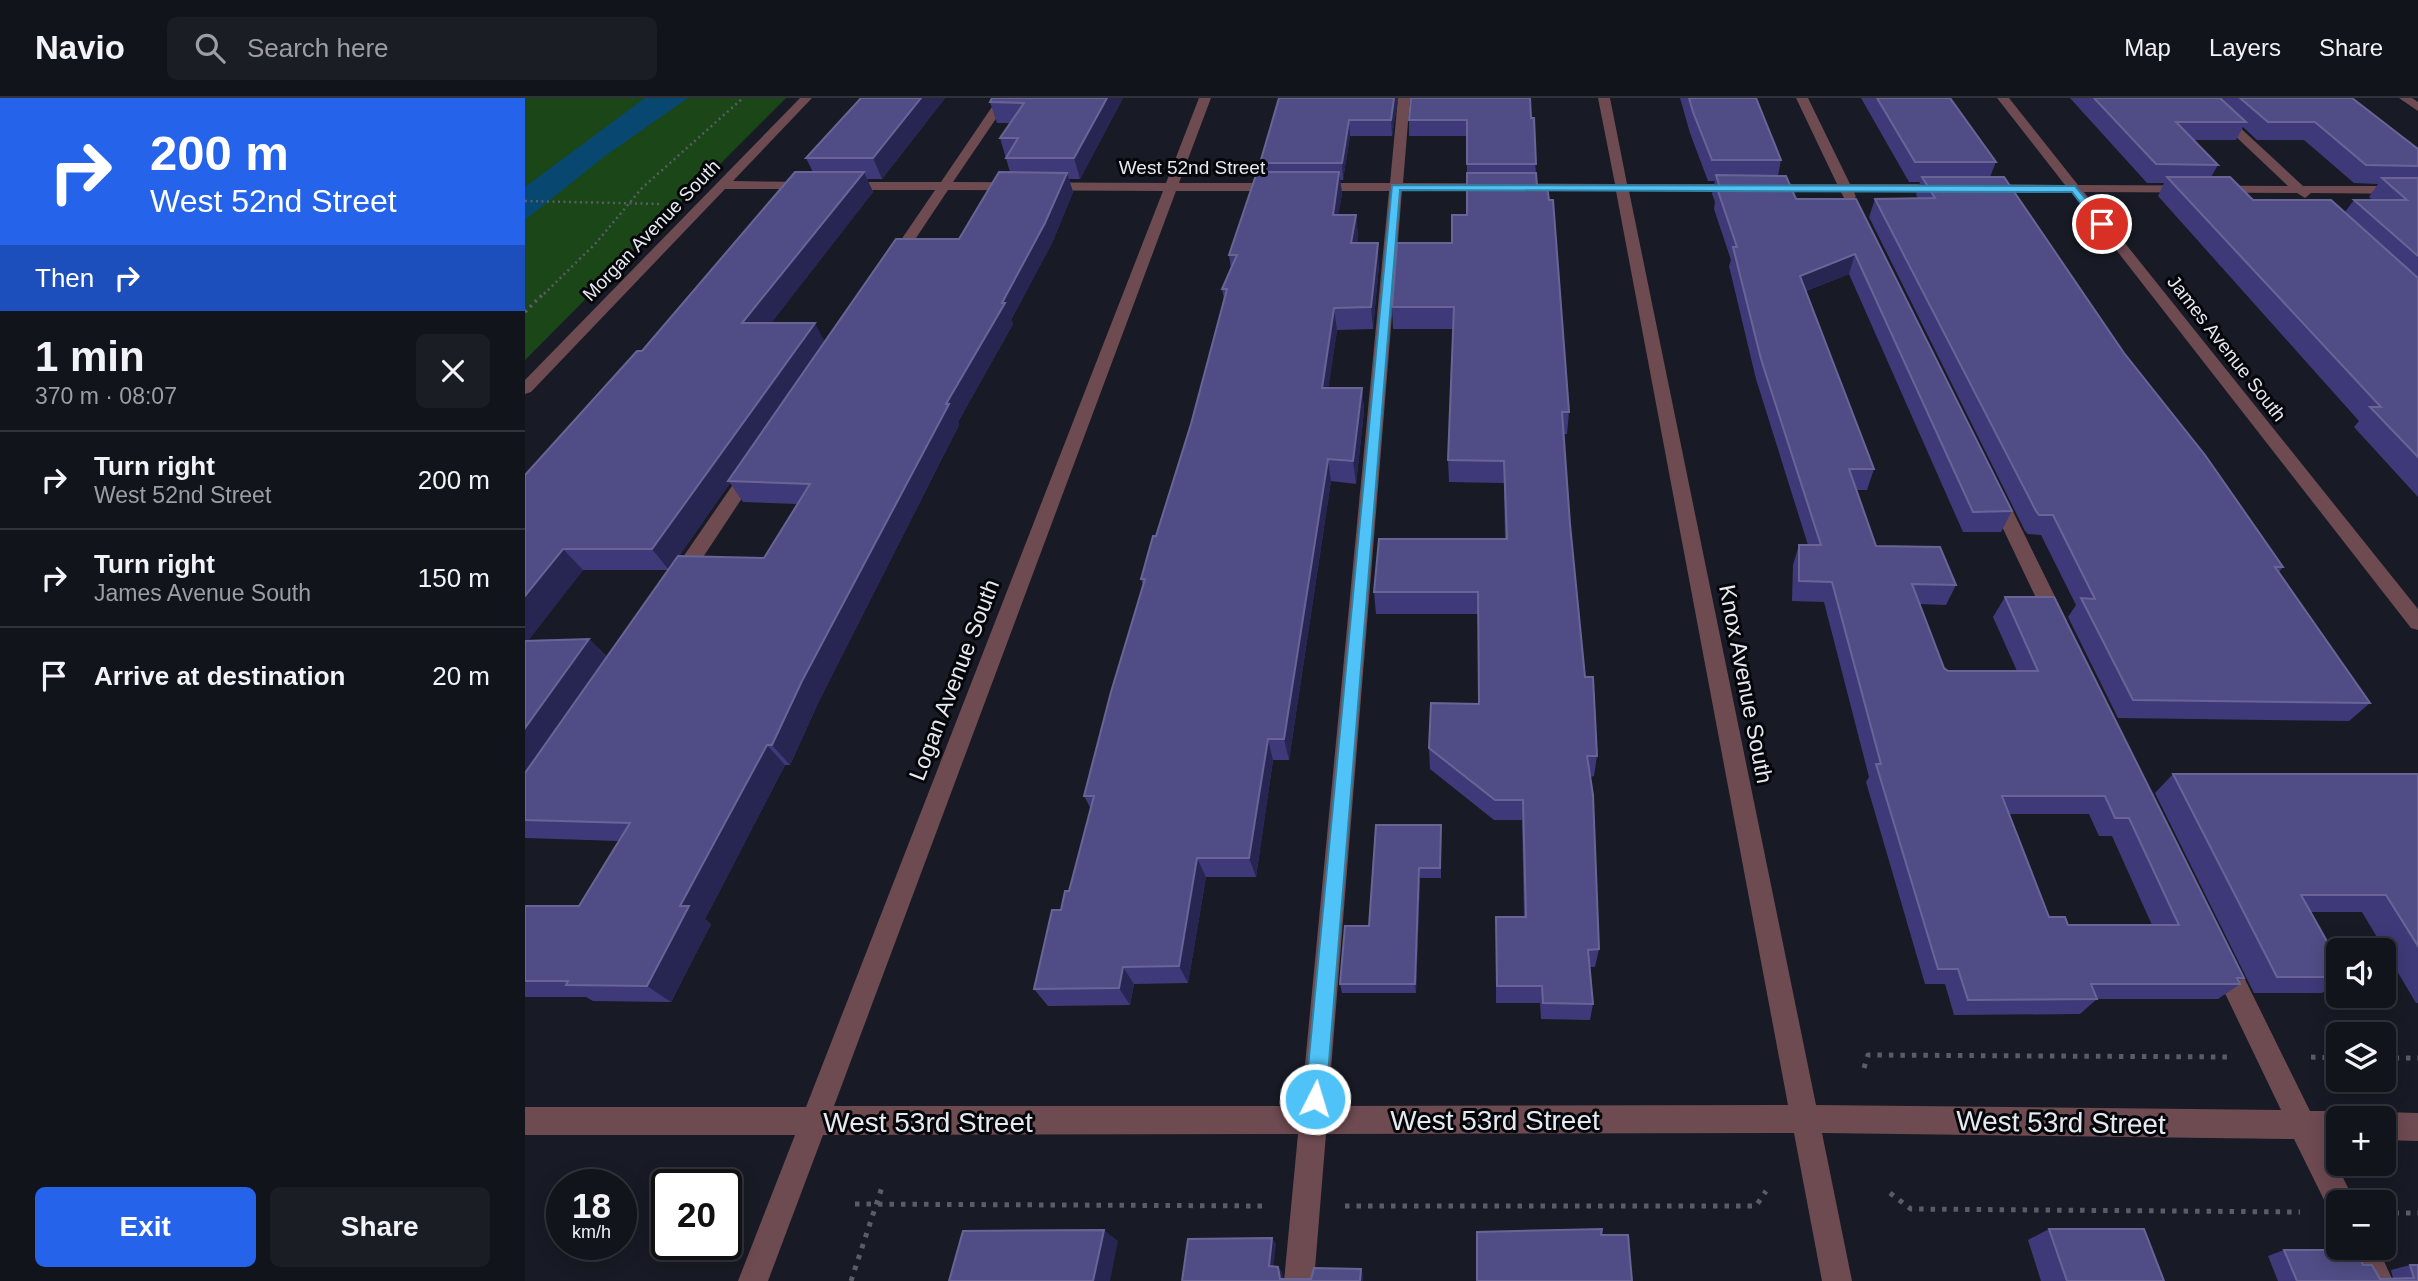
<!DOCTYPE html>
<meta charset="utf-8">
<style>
:root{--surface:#12141c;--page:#1b1d25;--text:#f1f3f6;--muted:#9c9ea3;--line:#31333b;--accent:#2563eb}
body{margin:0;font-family:Arial,sans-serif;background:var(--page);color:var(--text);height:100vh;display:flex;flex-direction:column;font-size:26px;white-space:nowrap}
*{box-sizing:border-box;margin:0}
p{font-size:23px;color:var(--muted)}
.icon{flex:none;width:38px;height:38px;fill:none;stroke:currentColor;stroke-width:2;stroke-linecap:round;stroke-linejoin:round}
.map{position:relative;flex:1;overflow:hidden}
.details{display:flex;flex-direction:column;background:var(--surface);width:525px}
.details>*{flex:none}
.guide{background:#2563eb;color:#fff;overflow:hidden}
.buttons{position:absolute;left:1801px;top:840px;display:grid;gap:14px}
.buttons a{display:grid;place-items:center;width:70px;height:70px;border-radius:10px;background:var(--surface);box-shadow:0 4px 18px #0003,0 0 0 2px var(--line);font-size:35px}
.speed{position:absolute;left:21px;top:1071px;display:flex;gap:14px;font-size:35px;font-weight:700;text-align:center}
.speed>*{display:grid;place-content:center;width:91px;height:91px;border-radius:50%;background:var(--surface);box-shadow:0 4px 18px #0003,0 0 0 2px var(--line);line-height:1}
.speed small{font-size:18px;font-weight:400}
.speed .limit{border:4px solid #111;border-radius:10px;background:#fff;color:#111}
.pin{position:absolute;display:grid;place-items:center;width:60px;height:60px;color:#fff;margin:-30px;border:4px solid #fff;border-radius:50%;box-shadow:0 2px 7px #0007}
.me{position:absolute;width:77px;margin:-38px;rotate:5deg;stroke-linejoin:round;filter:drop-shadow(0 0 5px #0008)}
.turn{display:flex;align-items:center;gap:24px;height:147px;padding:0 35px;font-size:32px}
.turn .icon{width:91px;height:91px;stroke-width:2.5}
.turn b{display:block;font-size:49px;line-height:60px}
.then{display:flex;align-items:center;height:66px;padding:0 35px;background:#0003;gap:14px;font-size:26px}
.round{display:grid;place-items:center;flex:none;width:74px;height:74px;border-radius:10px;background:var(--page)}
.summary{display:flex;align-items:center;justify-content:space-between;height:119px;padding:0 35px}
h1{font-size:42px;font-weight:600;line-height:52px}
.button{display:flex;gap:14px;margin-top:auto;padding:14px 35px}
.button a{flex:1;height:80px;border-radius:10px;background:var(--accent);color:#fff;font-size:28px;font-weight:600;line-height:80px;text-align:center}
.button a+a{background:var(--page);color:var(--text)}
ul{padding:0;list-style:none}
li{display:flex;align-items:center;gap:21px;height:98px;padding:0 35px;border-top:2px solid var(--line)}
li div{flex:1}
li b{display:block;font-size:26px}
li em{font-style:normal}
header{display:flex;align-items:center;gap:42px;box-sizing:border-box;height:98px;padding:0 35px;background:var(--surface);border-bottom:2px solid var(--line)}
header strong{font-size:33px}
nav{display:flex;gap:38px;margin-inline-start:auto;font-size:24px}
.search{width:490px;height:63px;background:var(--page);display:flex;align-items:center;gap:18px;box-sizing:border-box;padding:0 24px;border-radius:10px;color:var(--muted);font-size:26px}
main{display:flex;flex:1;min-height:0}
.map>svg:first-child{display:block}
.green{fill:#1b4618}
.water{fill:#08476f}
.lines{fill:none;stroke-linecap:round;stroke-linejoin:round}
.path-far2{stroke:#5a5d66;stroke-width:2.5;stroke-dasharray:2 3.5;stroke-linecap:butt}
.path-far1{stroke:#5a5d66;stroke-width:3.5;stroke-dasharray:2.5 4.5;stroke-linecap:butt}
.path{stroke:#5a5d66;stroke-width:5;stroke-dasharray:4.5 7;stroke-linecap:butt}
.minor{fill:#6e4a51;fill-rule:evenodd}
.wall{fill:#3e3a79;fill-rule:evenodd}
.shaded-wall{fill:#272652}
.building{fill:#504d86;stroke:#686596;stroke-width:2;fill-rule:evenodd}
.route{fill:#4fc3f7;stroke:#337fa1;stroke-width:2}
.labels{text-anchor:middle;stroke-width:6;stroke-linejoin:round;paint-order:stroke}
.far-street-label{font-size:19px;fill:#e7e9f0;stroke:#05060a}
.street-label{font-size:23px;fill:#e7e9f0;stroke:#05060a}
.near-street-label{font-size:28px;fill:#e7e9f0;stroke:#05060a}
</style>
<header>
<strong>Navio</strong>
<div class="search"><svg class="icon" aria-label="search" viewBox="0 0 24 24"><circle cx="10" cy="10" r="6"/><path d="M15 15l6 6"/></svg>Search here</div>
<nav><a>Map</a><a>Layers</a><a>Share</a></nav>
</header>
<main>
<section class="details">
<div class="guide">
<div class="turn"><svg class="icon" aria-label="right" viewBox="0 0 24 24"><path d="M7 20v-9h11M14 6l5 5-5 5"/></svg><div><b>200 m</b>West 52nd Street</div></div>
<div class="then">Then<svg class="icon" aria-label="right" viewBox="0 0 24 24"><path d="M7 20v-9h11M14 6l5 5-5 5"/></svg></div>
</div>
<div class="summary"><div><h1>1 min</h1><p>370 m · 08:07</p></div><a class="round"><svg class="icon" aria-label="close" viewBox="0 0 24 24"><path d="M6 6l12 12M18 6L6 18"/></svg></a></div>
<ul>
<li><svg class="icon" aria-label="right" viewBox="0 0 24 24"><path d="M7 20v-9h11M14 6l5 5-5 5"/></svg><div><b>Turn right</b><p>West 52nd Street</p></div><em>200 m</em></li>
<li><svg class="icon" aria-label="right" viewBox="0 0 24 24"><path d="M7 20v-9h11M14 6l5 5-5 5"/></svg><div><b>Turn right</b><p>James Avenue South</p></div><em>150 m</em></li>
<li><svg class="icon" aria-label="arrive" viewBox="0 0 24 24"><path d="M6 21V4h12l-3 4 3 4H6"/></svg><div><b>Arrive at destination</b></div><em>20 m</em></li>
</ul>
<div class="button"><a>Exit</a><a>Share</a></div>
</section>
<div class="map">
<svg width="1893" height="1183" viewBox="0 0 1893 1183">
<rect width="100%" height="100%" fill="#181b25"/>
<path class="green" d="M0 0H261L0 262Z"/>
<path class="water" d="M120 0H163L80 58 0 122V89Z"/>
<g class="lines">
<path class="path-far2" d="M0 103 136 106
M19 196 71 145 117 90 218 0"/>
<path class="path-far1" d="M0 214 20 194"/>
<path class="path" d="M1786 959 1813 960
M1858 960H1893
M1339 970 1343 957 1704 959
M1365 1095 1386 1111 1775 1114
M330 1106 742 1108
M820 1108H1231L1241 1093
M1858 1115H1893
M326 1183 358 1086"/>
<path class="minor" d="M275 0H287L208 83 284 84 288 85V91H200L6 294 0 296V282Z
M473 0H485L428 84 641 85 674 0H686L654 85H753L759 89 753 93H651L309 1008H776L864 93H789L783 89 789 85H865L873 0H885L878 85 1090 86 1073 0H1085L1102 86H1312L1271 0H1283L1325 86H1422L1428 90 1422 94H1329L1331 99 1325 103 1320 102 1316 94 1104 93 1291 1007 1756 1012 1685 864 1689 855 1698 852 1707 855 1785 1013H1813L1823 1017 1824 1020H1813V1041H1799L1830 1104H1813V1118L1805 1114 1769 1041 1297 1035 1327 1183H1297L1269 1035 801 1036 789 1183H759L773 1036 298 1037 243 1183H213L270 1037H0V1009H281L638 93 423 92 373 167H363L361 164 410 92H317L311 88 317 84H416ZM877 93H1091L1263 1007 803 1008Z
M1472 0H1484L1553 87 1763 88 1670 0H1683L1778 88H1893V96L1786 95 1780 100 1772 95 1559 94 1893 511V532L1886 530 1546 94 1453 93 1452 90 1458 86 1540 87Z
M1874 0H1887L1893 4V13Z
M226 367 235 373 159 488H145L142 483 145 478 220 369Z
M1470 389 1479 395 1542 523 1539 528H1525L1522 523 1461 395Z
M1858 1014 1893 1015V1043L1858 1042V1020H1847Z
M1822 1150H1853L1868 1183H1837Z"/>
</g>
<path class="wall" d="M336 0H420L357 81H342L348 94 246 225 300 244 434 141 485 74 475 40 485 25H472L465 4 598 0 555 81H544L548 94 527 145 486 222 488 226 433 324 434 327 294 603 265 667H260L180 821 186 826 146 904 68 903 61 899H0V808H54L94 743 0 740V377L288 74 281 60ZM205 385 218 404 273 406 239 460 154 458ZM58 472H143L82 559 64 541 3 542Z
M754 0H873L867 38H825L818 82H815L817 95 813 117H831L833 139 832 145 854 167 848 231 812 232 803 290H837L839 313 831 386 806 383 764 662H748L731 779H681L663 885 609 886 605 907 523 908 509 891 536 812 544 793 566 711 559 698 618 487 616 481 631 438 666 326 699 201 697 191 706 170 704 157 737 74 735 65Z
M1005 0 1012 88 1044 314 1042 336H1039L1045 426 1060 579 1072 658 1069 678 1065 679 1074 851 1070 869H1065L1068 906 1065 922 1016 921 1015 905H971V819H999L997 722H969L905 671 904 650 953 606V516H851L849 494 980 441 979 385 924 384 923 362 928 231H868L867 209 927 145 942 117V38H884V22Z
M1155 0H1231L1256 62 1253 78 1271 101H1331L1487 413 1476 434H1438L1324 176 1281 193 1349 371 1342 392H1331L1351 448 1431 487 1421 507 1395 506 1419 570 1423 573H1492L1468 519 1480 499 1719 880 1714 883 1715 886 1693 901H1572L1555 916 1429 917 1420 886H1400L1341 684 1344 679 1299 504 1267 503 1268 467 1274 447H1283L1231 281 1204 168 1206 162 1189 111 1190 104 1187 96 1190 83H1183L1165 35ZM1484 716H1564L1574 738H1587L1627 827H1543L1524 819Z
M1336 0H1425L1471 64 1465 79 1599 255 1758 469 1754 474 1845 605 1824 623 1593 620 1543 519 1551 507 1516 437 1503 436 1500 433 1344 119 1350 101 1393 100 1391 97 1395 84H1384Z
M1545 0H1827L1893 51V399L1829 329 1834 323 1633 98 1639 85H1622ZM1718 29 1732 42H1779L1829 85 1853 86 1844 99 1848 102H1829L1820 114 1728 102 1686 79 1693 67 1668 42H1711Z
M1648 676H1893V905H1891L1837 814H1786L1813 863V885L1797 895H1729L1630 695Z
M916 727V780H895L891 895H817L815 886 844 828Z
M1524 1131 1639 1183H1516L1503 1142Z
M1759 1152 1838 1167 1855 1181 1868 1180 1866 1172 1885 1167 1893 1183H1753L1743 1158Z"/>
<path class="shaded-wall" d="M396 0H420L357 81 348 60Z
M582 0H598L555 81 549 60Z
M869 0H873L867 38 866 22Z
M824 22 825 38 818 82 817 65Z
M339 74 348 94 230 246 217 225Z
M814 74 817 95 810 139 808 117Z
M542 75 548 94 527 145 486 222 488 226 433 324 434 327 294 603 265 667 247 647 277 583Z
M831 117 833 139 828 167 826 145Z
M853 145 854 167 848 231 846 209Z
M1330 156 1324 176 1270 197 1275 178Z
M809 210 812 232 800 313 797 290Z
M290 225 301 246 203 383 205 385 144 472 127 451Z
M837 290 839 313 831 386 828 363Z
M803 361 806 383 764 662 759 641Z
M38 451 58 472 0 547V498Z
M64 541 84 562 0 684V630Z
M743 641 748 662 731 779 724 760Z
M242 647 260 667 180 821 186 826 146 904 122 888 155 808Z
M672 760 681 779 663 885 654 868Z
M894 770 895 780 891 895 890 886Z
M598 869 609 886 605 907 594 890Z
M579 1132 593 1143 585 1183H568Z
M747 1140 751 1146 748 1174 744 1168Z
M753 1169 757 1174 759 1183 755 1181Z
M836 1171 838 1176V1183H835Z"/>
<path class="building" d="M336 0H396L348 60H281Z
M467 0H582L549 60H481L493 40H475L499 5 465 4Z
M754 0H869L866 22H824L817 65H735Z
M886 0H1005L1006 20H1009L1011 66H942V22H884Z
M1164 0H1231L1256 62H1187L1168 14Z
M1352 0H1425L1471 64H1390Z
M1569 0H1695L1721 24H1651L1693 67 1631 66Z
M1715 0H1827L1893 51V68L1841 67 1790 24H1743Z
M270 74H339L217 225H290L127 451H38L0 498V377L112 253H117Z
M474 74 542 75 520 125 477 205H480L421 306H424L277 583 247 647H242L155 808H164L122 888 41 887 43 883H0V808H54L105 725 0 722V675L153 458 239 460 285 386 203 383 371 141H434Z
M732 74H814L808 117H831L826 145H853L846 209 809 210 797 290H837L828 363 803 361 759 641H743L724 760H672L654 868 598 869 594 890 509 891 527 812H536L540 793H544L569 698H559L586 594 620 481H616L628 438H631L666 326 702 191H697L712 157H704Z
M942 75H1011L1012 88H1022L1024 102H1028L1044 314H1037L1045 426 1060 579H1068L1072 658H1062L1068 697 1074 851 1063 852 1068 906 1018 905 1017 888H972L971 819H1001L998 702H970L904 650 906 605 954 606 953 494H849L854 441H982L979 363 923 362 929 209H867L872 145H927V117H942Z
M1191 77 1261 78 1271 101H1331L1487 413 1448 414 1330 156 1275 178 1349 371H1324L1351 448 1415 449 1431 487 1387 486 1419 570 1423 573H1513L1480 499H1529L1719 880H1712L1715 886H1566L1572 901 1443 902 1433 871H1413L1351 666H1356L1307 484 1274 483V447H1296L1236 261 1208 149H1212L1193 93H1196ZM1477 698H1580L1590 720H1604L1654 827H1543L1540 819H1524Z
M1397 79H1479L1599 255 1680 357 1758 469H1750L1845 605 1608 602 1556 500 1570 501 1528 417H1514L1511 413 1350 101 1410 100Z
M1642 79H1705L1728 102H1806L1893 180V359L1845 309H1856Z
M1857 80H1893V158L1829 102H1882Z
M64 541 0 630V543Z
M1648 676H1893V848L1861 797H1776L1813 863V879H1752Z
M851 727H916L915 770H894L890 886H815L820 828H844Z
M1077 1131 1076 1137H1103L1107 1183H952V1134Z
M1524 1131H1619L1639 1183H1542Z
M579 1132 568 1183H424L438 1133Z
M747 1140 744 1168 753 1169 755 1181H786L789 1170 836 1171 835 1183H657L663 1141Z
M1759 1152H1831L1838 1167H1847L1855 1181 1889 1180 1885 1167H1893V1183H1772Z"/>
<path class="route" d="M867 87 1550 88 1582 126 1573 128 1547 94 875 92 801 1001 798 1008 790 1011 783 1008 780 1001Z"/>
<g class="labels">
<g class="far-street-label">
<text x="667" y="76">West 52nd Street</text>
<text transform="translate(126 132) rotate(-46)" y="7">Morgan Avenue South</text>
<text transform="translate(1702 250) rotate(52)" y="7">James Avenue South</text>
</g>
<g class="street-label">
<text transform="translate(429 582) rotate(-69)" y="8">Logan Avenue South</text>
<text transform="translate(1221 586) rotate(79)" y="8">Knox Avenue South</text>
</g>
<g class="near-street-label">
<text x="970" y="1032">West 53rd Street</text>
<text x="403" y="1034">West 53rd Street</text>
<text transform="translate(1536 1024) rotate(1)" y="10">West 53rd Street</text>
</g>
</g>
</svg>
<div class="buttons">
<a><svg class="icon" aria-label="sound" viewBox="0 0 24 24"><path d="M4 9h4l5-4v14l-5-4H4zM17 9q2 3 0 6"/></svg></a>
<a><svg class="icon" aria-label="layers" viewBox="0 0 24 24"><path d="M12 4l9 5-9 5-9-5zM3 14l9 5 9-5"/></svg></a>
<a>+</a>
<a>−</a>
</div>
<div class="speed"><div>18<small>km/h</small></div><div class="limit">20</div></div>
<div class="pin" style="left:1577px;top:126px;background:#d93025"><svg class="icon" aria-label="arrive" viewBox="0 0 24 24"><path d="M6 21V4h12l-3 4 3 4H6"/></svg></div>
<svg class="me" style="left:790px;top:1001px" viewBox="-20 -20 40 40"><circle r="17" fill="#4fc3f7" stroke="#fff" stroke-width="3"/><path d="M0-11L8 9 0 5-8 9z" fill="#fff"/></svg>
</div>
</main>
